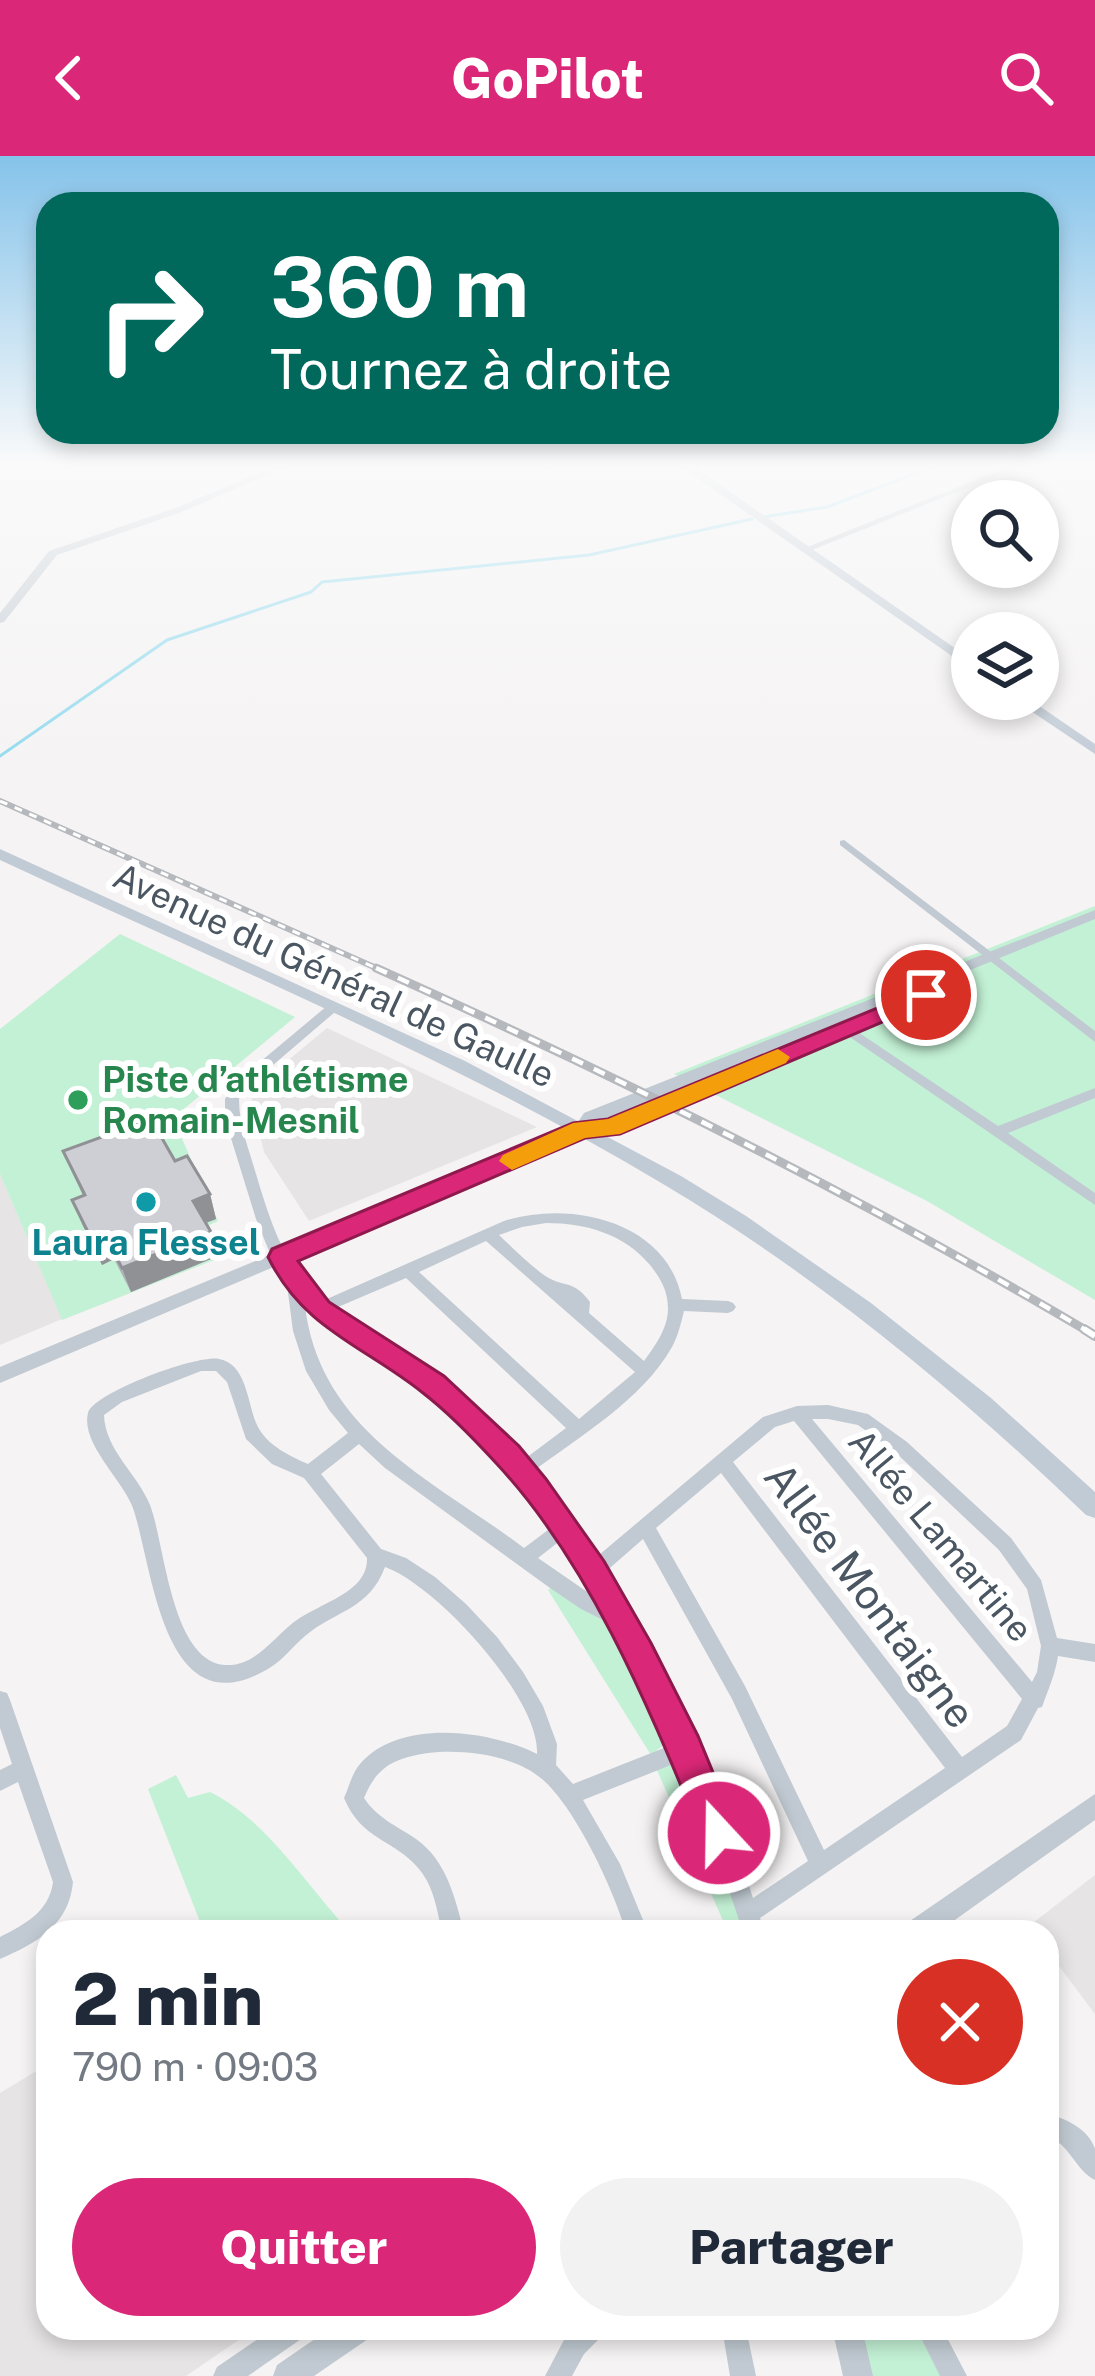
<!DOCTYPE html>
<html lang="fr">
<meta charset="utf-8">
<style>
:root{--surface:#fff;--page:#f2f2f3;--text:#1f2937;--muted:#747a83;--accent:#db2777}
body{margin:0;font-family:"Public Sans",sans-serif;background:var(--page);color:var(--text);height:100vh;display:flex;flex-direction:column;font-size:45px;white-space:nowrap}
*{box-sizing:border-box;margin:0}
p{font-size:39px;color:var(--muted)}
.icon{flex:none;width:66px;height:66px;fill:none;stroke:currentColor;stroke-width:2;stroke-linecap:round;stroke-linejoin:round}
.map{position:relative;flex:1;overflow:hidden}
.details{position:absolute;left:36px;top:1764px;width:1023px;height:420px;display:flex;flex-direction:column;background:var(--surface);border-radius:36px;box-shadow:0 6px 18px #0003}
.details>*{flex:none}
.banner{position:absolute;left:36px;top:36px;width:1023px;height:252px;border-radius:36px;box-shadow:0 6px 18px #0003;background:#00695c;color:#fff;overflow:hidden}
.fabs{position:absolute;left:951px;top:324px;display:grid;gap:24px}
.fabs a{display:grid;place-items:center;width:108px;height:108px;border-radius:50%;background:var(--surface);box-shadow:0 6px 18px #0003;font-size:60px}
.pin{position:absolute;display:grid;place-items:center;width:102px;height:102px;color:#fff;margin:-51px;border:6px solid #fff;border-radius:50%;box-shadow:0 3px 12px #0007}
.me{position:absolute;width:132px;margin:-66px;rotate:339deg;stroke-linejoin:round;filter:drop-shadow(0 0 9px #0008)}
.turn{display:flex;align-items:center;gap:42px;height:252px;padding:0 36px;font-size:54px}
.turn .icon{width:156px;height:156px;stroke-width:2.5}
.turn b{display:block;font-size:84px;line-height:102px}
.round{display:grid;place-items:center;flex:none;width:126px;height:126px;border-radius:63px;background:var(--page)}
.overview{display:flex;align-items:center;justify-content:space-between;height:204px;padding:0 36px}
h1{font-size:72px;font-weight:800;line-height:90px}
.button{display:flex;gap:24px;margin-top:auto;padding:24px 36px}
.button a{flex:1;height:138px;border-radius:72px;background:var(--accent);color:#fff;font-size:48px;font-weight:800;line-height:138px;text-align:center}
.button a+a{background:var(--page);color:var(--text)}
header{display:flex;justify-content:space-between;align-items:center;height:156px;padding:0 36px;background:var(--accent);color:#fff;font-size:54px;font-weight:800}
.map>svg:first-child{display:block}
.education{fill:#e6e4e5}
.green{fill:#c3f1d5}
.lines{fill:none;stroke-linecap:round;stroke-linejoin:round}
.stream{stroke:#90daee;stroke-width:3}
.minor{fill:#c1cad2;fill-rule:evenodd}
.tertiary{fill:#c1cad2;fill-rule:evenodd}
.secondary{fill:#c1cbd6;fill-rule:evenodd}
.rail-far2-casing{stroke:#b5b8bd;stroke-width:6}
.rail-far1-casing{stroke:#b5b8bd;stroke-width:9}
.rail-casing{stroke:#b5b8bd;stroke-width:10}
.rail-far2{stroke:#fff;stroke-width:3;stroke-dasharray:8;stroke-linecap:butt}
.rail-far1{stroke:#fff;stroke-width:4.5;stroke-dasharray:12;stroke-linecap:butt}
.rail{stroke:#fff;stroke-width:6;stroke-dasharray:16;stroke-linecap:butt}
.wall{fill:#b0b2b7}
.shaded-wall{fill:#909195}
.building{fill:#cdcfd5;stroke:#909195;stroke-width:3}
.route{fill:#db2777;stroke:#8e194d;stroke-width:3}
.slow{fill:#f59e0b}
.leisure-dot{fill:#2e9e5b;stroke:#fff;stroke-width:4.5}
.culture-dot{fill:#0f9aa8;stroke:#fff;stroke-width:4.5}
.labels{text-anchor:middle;stroke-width:12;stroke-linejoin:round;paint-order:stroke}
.street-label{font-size:36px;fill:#4a5661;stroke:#fff}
.leisure-label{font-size:36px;font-weight:bold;fill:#27864d;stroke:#fff;text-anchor:start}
.culture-label{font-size:36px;font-weight:bold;fill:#0d838f;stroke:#fff}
.near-street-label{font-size:42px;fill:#4a5661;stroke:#fff}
</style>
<header><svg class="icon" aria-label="back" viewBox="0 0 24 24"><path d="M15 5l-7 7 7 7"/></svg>GoPilot<svg class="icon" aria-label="search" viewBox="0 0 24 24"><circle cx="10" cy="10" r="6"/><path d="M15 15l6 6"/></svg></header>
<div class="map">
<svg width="1095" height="2220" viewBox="0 0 1095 2220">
<rect width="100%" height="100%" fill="#f5f3f3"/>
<path class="education" d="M327 872 537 971 309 1065 264 996 250 936Z
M0 1018 62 1163 0 1189Z
M1095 1719V1858L1047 1794V1776H1033L1029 1770Z
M48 1908V2172H256L186 2220H0V1937Z"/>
<path class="green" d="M1095 750V1144L927 1045 674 918Z
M120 778 295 861 173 962 218 1065 203 1072 219 1102 62 1164 0 1018V873Z
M554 1429 617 1472 671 1583 651 1599 548 1434Z
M670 1608 686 1616 745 1776H728L656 1612Z
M176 1619 188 1642 210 1636C267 1664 307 1730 350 1776H204L148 1633Z
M859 2172H920L943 2220H871Z"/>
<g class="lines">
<path class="stream" d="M763 361 827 351 946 306
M0 600 167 484 311 436 322 426 589 399 752 363"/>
<path class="minor" d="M530 306H541L548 310 577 306 547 314Z
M1020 306H1032L807 396 800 394Z
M844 684 1095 875V886L840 689V685Z
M331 849 337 853 335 856 246 932 239 943C239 970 249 993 256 1018 270 1065 285 1111 320 1146L504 1065C570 1044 667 1065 682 1143L728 1145 733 1147 736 1151 733 1155 728 1157 684 1155C681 1167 678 1180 672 1191 642 1244 580 1280 532 1316L593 1404 763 1261 797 1250 828 1249 868 1258 907 1286 1011 1382 1041 1424 1057 1482 1095 1488V1506L1058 1500C1055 1519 1048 1534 1042 1551L1038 1552 1021 1584 760 1762 765 1776H743L704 1660 681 1605 583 1644 620 1708 648 1776H626C614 1734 575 1651 542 1623 514 1599 464 1593 428 1597 395 1602 377 1610 364 1642 377 1662 397 1670 416 1683 447 1705 455 1742 464 1776H442C437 1754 434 1731 419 1713 393 1682 362 1685 344 1642 349 1631 352 1617 360 1608 399 1562 489 1574 537 1598 540 1542 436 1429 385 1411 369 1454 336 1454 305 1480 293 1490 284 1503 271 1511 165 1577 154 1419 134 1355 126 1327 80 1288 88 1257 93 1237 198 1198 219 1203 248 1208 247 1250 258 1271 268 1290 290 1300 308 1308L348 1277 329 1254 306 1215 293 1175 287 1129 269 1095 256 1063 230 979 225 952V943L236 926 327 850ZM546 1067C586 1067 624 1078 650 1109 661 1123 668 1135 668 1153 668 1172 655 1190 644 1205L589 1157 590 1146C573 1123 565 1132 547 1121 530 1110 514 1093 499 1079L522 1071ZM486 1085 635 1216 579 1263 419 1116ZM406 1122 566 1272 522 1305C490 1266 452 1232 411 1204 384 1187 356 1173 331 1154ZM305 1150C335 1178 372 1194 405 1217 464 1259 511 1312 552 1371L524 1392C434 1324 320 1276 305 1150ZM201 1215H216L227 1226 246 1283 272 1308 304 1322 367 1402C368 1429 339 1441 318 1452 310 1456 302 1460 294 1466 273 1482 255 1511 225 1509 171 1505 165 1388 150 1349 137 1317 105 1294 104 1259L122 1246ZM812 1263H828L858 1269 895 1296 999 1394 1027 1433 1041 1490 1037 1516 1032 1526ZM794 1265 1022 1543 1007 1570 962 1601 733 1306 775 1271ZM359 1288 385 1312 550 1432 581 1453 613 1469 674 1588 573 1628 556 1609 557 1588 543 1550 523 1516 497 1481 466 1448 435 1421 406 1402 381 1393 321 1318ZM721 1317 945 1612 824 1694 745 1530 656 1372ZM643 1383 732 1543 808 1705 753 1742C717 1629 666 1518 603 1418ZM561 1384 599 1444 538 1402Z
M846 868 998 970 1095 932V942L1008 977 1095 1037V1049L841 875V869Z
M0 1535 7 1537 10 1544 73 1726C69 1769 37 1787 0 1803V1781C25 1768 49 1756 53 1726L18 1626 0 1635V1614L12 1608 0 1572Z
M1047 1958C1065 1962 1089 1973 1095 1993 1095 2001 1095 2015 1095 2024 1075 2014 1070 1988 1047 1980Z
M274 2172H307L304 2181 248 2220H213L217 2211Z
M574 2172H604L601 2181 584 2198 572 2220H545L566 2180Z
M722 2172H746L756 2220H730Z
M916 2172H942L967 2220H940Z"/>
<path class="tertiary" d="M285 306H298L179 357 57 399 4 466 0 467V457L49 395 173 353Z
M1095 754V763L595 967 610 966 928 833H938V839L618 976 585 979 0 1227V1211L554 981 576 969 584 957Z
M1095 1638V1664L938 1776H903L907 1767Z
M331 2172H372L368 2183 314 2220H273L277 2209Z
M832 2172H862L873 2220H843Z"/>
<path class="secondary" d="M674 306H687L972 504V514Z
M1013 543H1029L1095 588V598Z
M0 693 465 905 681 1020 746 1060 871 1147 991 1242 1095 1336V1362L1086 1359C957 1235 818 1120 663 1028 452 902 223 808 0 704Z"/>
<g class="rail-far2-casing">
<path id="rail-far2" d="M0 645 383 815"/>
</g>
<g class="rail-far1-casing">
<path id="rail-far1" d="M376 812C620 921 859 1040 1089 1176"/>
</g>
<g class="rail-casing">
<path id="rail" d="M1084 1173 1095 1180"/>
</g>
<use href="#rail-far2" class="rail-far2"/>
<use href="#rail-far1" class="rail-far1"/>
<use href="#rail" class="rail"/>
</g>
<path class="wall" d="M63 995 175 1005 210 1038 216 1063 206 1067 218 1100 131 1136 114 1103 102 1109 82 1068 72 1044 83 1040Z"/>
<path class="shaded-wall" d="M210 1038 216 1063 200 1069 193 1045Z
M211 1076 218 1100 131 1136 122 1112Z
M105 1079 114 1103 102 1109 92 1084Z"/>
<path class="building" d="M151 963 175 1005 187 1000 210 1038 193 1045 211 1076 122 1112 105 1079 92 1084 72 1044 85 1039 63 995Z"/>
<linearGradient id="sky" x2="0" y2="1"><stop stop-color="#85c3ea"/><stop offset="0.5" stop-color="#fafafa"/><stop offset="1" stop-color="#fafafa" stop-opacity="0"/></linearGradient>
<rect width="1095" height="617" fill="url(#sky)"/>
<path class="route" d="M926 832 937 839 934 844 620 978 585 982 298 1105 329 1146 444 1220 519 1290 546 1323 604 1405 651 1487 698 1580 738 1677 732 1690 719 1696 706 1690C652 1560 594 1412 496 1307 474 1283 449 1257 423 1237 363 1189 304 1174 268 1101L272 1093 573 967 608 963Z"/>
<path class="slow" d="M778 893 790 901 786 907 620 978 585 982 512 1014 499 1005 503 999 573 967 608 963Z"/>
<circle class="leisure-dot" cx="78" cy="944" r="12"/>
<circle class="culture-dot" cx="146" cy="1046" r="12"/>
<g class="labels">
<g class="street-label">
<text transform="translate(334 819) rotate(25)" y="13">Avenue du Général de Gaulle</text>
<text transform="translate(941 1379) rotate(50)" y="13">Allée Lamartine</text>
</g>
<g class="leisure-label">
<text x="102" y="936">Piste d’athlétisme<tspan x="102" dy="41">Romain-Mesnil</tspan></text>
</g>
<g class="culture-label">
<text x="146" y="1099">Laura Flessel</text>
</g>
<g class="near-street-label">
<text transform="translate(870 1439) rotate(53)" y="15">Allée Montaigne</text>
</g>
</g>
</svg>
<div class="fabs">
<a><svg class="icon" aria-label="search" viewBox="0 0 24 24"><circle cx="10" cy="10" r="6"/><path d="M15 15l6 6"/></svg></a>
<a><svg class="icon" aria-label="layers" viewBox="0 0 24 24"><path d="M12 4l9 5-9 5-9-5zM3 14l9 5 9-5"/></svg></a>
</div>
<div class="pin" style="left:926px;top:839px;background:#d93025"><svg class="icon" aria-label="arrive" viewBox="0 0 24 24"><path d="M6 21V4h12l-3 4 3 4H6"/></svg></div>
<svg class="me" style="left:719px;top:1677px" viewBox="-20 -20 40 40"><circle r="17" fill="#db2777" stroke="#fff" stroke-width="3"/><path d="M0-11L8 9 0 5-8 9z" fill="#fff"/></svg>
<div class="banner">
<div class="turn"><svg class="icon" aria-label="right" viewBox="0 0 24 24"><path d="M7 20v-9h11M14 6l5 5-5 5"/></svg><div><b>360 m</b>Tournez à droite</div></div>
</div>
<section class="details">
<div class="overview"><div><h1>2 min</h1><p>790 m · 09:03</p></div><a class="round" style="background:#d93025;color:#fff"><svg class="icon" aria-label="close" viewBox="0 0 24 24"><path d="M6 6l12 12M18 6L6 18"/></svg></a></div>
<div class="button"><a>Quitter</a><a>Partager</a></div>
</section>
</div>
